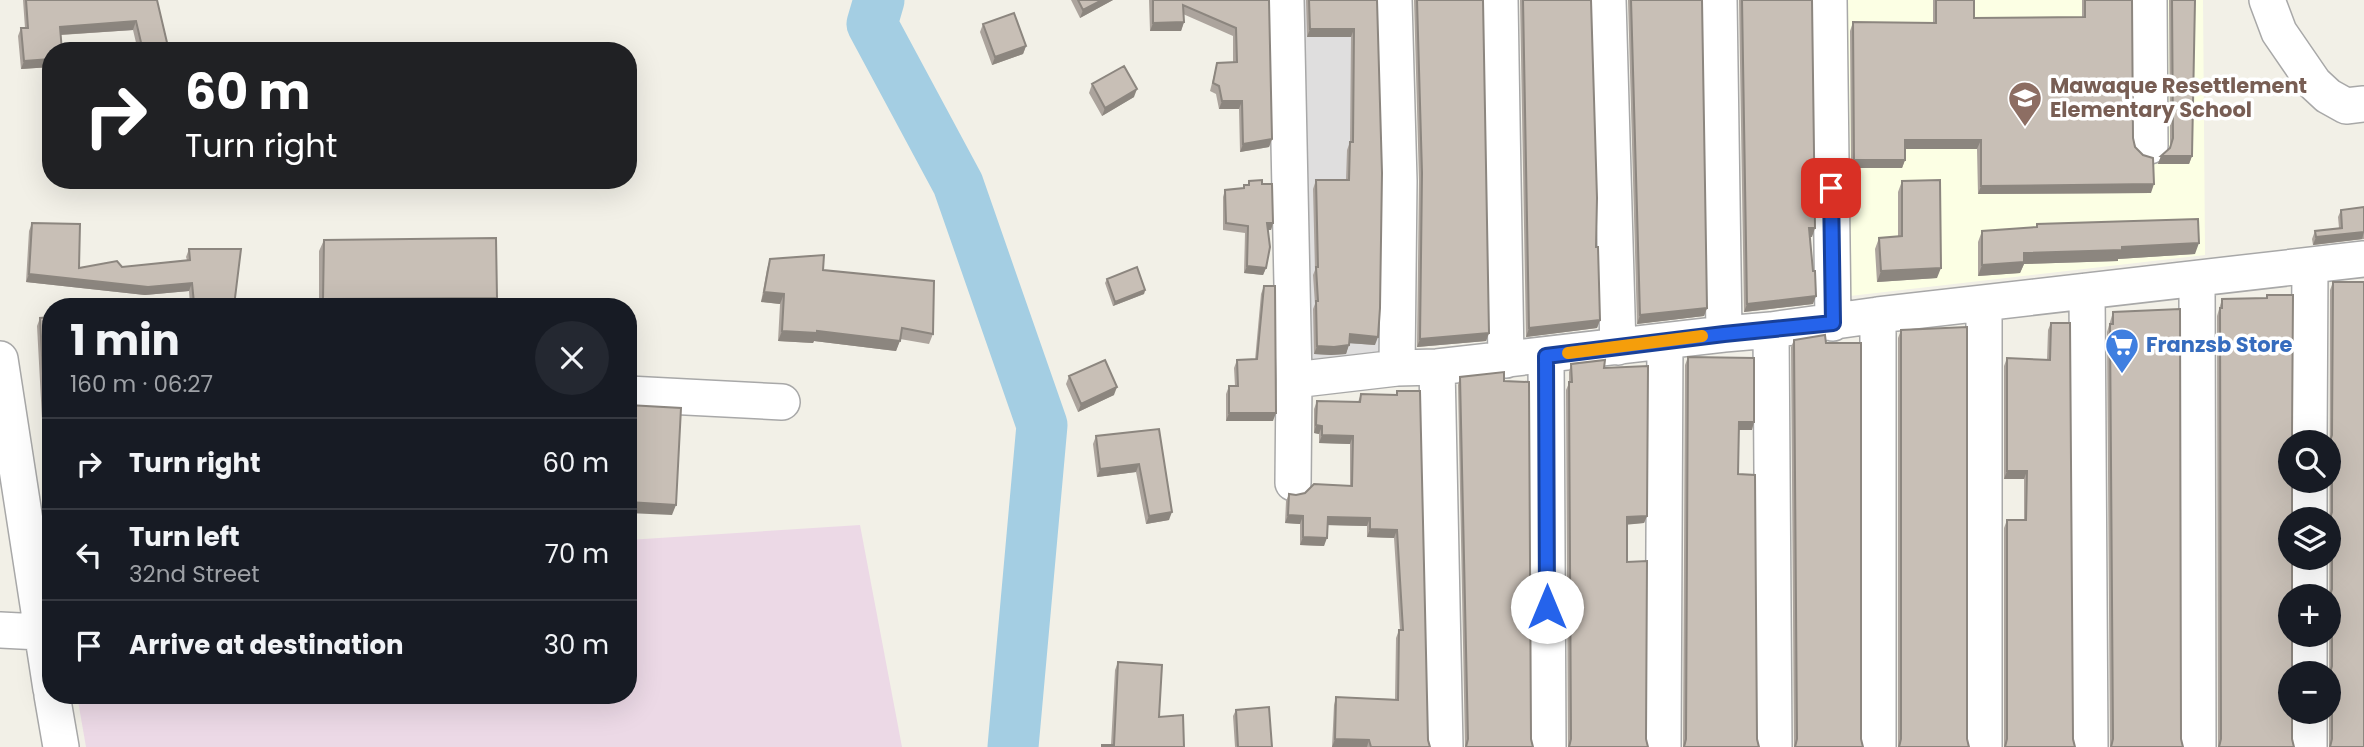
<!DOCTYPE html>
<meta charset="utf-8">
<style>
:root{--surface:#171b24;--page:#242831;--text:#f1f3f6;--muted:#9ea1a6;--line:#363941}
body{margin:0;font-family:Poppins,sans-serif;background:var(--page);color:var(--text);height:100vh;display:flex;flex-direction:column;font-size:26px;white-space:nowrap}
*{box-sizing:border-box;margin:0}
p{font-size:23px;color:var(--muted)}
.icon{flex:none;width:38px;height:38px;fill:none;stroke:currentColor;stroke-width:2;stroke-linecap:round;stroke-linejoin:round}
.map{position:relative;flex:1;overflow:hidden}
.panel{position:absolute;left:42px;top:298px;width:595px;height:406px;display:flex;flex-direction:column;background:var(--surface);border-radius:28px;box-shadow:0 7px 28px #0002}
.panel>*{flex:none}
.guide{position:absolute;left:42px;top:42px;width:595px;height:147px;border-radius:28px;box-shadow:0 7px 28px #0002;background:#202124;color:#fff;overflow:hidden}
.buttons{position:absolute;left:2278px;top:430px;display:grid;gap:14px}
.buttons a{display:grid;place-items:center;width:63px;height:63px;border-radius:50%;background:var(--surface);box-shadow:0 7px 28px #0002;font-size:35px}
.pin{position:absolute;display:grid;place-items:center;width:60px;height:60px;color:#fff;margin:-30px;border-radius:14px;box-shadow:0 4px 10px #0006}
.me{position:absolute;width:77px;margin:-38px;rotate:0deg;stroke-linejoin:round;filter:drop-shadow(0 0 5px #0008)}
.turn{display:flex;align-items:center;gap:24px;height:147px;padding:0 28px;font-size:32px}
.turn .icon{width:91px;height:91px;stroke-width:2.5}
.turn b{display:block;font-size:49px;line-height:60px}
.round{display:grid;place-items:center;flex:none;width:74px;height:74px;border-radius:37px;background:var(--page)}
.overview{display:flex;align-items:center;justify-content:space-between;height:119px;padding:0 28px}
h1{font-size:42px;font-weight:700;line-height:52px}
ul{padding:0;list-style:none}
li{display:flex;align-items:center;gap:21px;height:91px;padding:0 28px;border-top:2px solid var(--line)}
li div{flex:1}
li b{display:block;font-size:26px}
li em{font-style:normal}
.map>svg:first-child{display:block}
.residential{fill:#dfdede}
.industrial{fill:#ecd9e6}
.education{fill:#fcffe4}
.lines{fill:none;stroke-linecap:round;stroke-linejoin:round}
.river{stroke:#a4cee3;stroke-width:51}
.minor-casing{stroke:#a8a8a8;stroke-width:38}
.minor{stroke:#fff;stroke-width:35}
.wall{fill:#aca49d}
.shaded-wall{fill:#8c867f}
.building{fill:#c8bfb6;stroke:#8c867f;stroke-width:2}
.route-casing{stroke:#184099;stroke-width:18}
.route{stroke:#2563eb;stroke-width:12}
.slow{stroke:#f59e0b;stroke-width:12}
.labels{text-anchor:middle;stroke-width:7;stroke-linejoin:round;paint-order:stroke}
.education-label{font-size:21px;font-weight:bold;fill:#785e54;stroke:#fff;text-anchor:start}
.shop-label{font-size:21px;font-weight:bold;fill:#366cbe;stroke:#fff;text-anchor:start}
</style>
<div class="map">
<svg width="2364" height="747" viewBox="0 0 2364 747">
<rect width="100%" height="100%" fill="#f2f0e7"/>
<path class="residential" d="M1290 0H1391L1393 354 1302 367Z"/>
<path class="industrial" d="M860 525 902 747H86L77 695H628V540Z"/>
<path class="education" d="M1845 0H2203L2205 255 1850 296Z"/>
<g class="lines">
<path class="river" d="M879 0 872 24 958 184 1042 425 1013 747"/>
<g class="minor-casing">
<path id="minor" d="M1286 0 1294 380
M1394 0 1399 181 1397 368
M1500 0 1506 360
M1608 0 1618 347
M1719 0 1724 334
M1829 0 1833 323
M2149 0 2150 146
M2267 0 2279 32 2314 83 2328 96 2346 106 2364 104
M2197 280 2198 747
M2087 291 2090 747
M1984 304V747
M1878 315V747
M1771 330 1774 747
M1546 356 1548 747
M0 359 51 689
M1437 367 1445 747
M628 394 782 402
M2309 443 2310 266
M1293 483 1294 380 1397 368 1437 367 1724 334 1771 330 1878 315 2364 259
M2309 520V481
M2309 597V558
M0 630 40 632
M2309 674V635
M52 695 61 747
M1663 747 1665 341
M2309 747V712"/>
</g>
<use href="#minor" class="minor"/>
</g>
<path class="wall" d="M23 0H157L169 51H138L133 30 61 35 51 51V67L21 69 18 36 21 28H25Z
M1071 0H1113L1080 18Z
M1149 0H1269L1272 139 1269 147 1240 152 1239 109H1219L1216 94 1210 91 1217 63 1233 62V36L1183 14 1184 22 1181 31H1150Z
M1306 0H1377L1375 345 1349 343 1346 354 1331 355 1314 354 1313 309 1315 304 1313 275 1315 270 1313 189 1316 180H1346L1347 150 1350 142 1351 37H1307Z
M1414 0H1483L1489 333 1486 341 1417 347 1419 181Z
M1520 0H1591L1596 247 1600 320 1597 328 1526 337Z
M1628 0H1702L1707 308 1704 316 1637 324Z
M1739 0H1812V237H1810L1813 304 1744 312Z
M1933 0H1974V18L2082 17V0H2132L2133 138 2151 193 1978 194 1977 149H1905V160L1902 168H1851L1850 31 1853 22 1933 23Z
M2169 0H2195L2192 156 2189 164H2158L2161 156 2169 149 2170 146Z
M983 24 1026 46 1023 54 992 65 980 32Z
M1092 84 1134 97 1102 116 1089 93Z
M1249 181 1273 223 1271 230H1268L1266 268 1263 275 1244 273 1245 233 1223 230V197L1225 190 1243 188 1244 185H1248Z
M1902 181 1937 278 1877 282 1875 249 1879 238 1898 237V192Z
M2364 207V239L2313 245 2312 239 2315 231 2339 228 2338 217 2341 210Z
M32 223 79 268 122 267 187 260 186 257 189 249 234 306H190L189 291 145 295 26 282 29 231Z
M2037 224 2195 254 2118 259V261L2024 264 2020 273 1978 276V242L1982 231 2036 227Z
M324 240 497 298 493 306H319V251Z
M770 259 823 270 933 334 929 344 900 339 896 351 814 341 813 343 778 341 780 304 761 302 767 269Z
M1107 279 1145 290 1144 294 1113 306 1105 283Z
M2333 282 2364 747H2329L2330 290Z
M1264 286 1273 421H1226V394L1229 386H1235L1234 368 1237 360H1255L1261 294Z
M2267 295 2291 443V674L2292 739 2294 747H2218L2217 316 2222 299 2266 298Z
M2113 312 2181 739 2183 747H2110L2107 332Z
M40 318 51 436 43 437 37 326Z
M2051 323 2073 739 2075 747H2004V528L2007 520H2024V479H2004V366L2007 358 2047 360 2048 330Z
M1901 330 1967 739 1969 747H1898V338Z
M1794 340 1861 739 1863 747H1794L1791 347Z
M1688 357 1752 430H1739L1738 474 1757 739 1683 747 1685 365Z
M1571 364 1604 368 1647 516 1644 523 1627 524V562L1646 739 1648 747H1568L1566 390 1569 383V372Z
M1069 376 1114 395 1078 412 1066 384Z
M1460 377 1531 739 1533 747H1465L1458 385Z
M1397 391 1428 740 1430 747H1332L1334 705 1336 697 1395 699 1396 638 1399 630H1400L1394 538 1367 537V526L1327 525 1324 546 1300 545V524L1285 523 1286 501 1289 494 1296 495 1350 486V444L1319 443V434L1314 433V409L1317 401 1358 402 1361 394 1396 395Z
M1159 429 1169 520 1146 524 1136 472 1097 477 1093 444 1096 436Z
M1118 662 1159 717 1184 747H1101L1102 745H1111L1115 670Z
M1236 710 1272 747H1235L1233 716Z"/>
<path class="shaded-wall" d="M1102 0H1113L1080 18 1083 10Z
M136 21 133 30 57 35 60 27Z
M1184 22 1181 31H1150L1153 23Z
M1310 29H1354L1351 37H1307Z
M1026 46 1023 54 992 65 995 57Z
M51 59V67L21 69 24 61Z
M1137 89 1134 97 1102 116 1105 108Z
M1222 101H1242L1239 109H1219Z
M1272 139 1269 147 1240 152 1243 144Z
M1905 140H1981L1977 149H1902Z
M2161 156H2192L2189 164H2158Z
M1854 160H1905L1902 168H1851Z
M2154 184 2151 193 1978 194 1981 186Z
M1267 223H1273L1271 230H1265Z
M1809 228H1815L1812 237H1806Z
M2364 232 2362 239 2313 245 2316 237Z
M2199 243 2195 254 2118 259V261L2024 264 2020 273 1978 276 1982 265 2024 253Z
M1247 266 1266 268 1263 275 1244 273Z
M1941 268 1937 278 1877 282 1881 271Z
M29 274 192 283 189 291 145 295 26 282Z
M1145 290 1144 294 1113 306 1115 302Z
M764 292 784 294 780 304 761 302Z
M1816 296 1813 304 1744 312 1747 304Z
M497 298 493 306H320L323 299Z
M194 303 234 306H192Z
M1707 308 1704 316 1637 324 1640 315Z
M1600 320 1597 328 1526 337 1529 328Z
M782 331H817L900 341 896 351 814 341 813 343 778 341Z
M1489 333 1486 341 1417 347 1420 339Z
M1350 334 1378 337 1375 345 1347 343Z
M1349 345 1346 354 1331 355 1314 354 1317 346Z
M1117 387 1114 395 1078 412 1081 404Z
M1229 413H1276L1273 421H1226Z
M1739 422H1754L1752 430H1737Z
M1316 425 1322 426 1319 434 1314 433Z
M51 428V436L43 437 46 429Z
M1322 435 1353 436 1350 444 1319 443Z
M1139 464 1136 472 1097 477 1100 469Z
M2007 471H2027L2024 479H2004Z
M628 502 676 505 672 515 628 513Z
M1172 512 1169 520 1146 524 1149 516Z
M1288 515 1303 516 1300 524 1285 523Z
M1647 516 1644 523 1624 525 1627 517Z
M1328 517 1370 518 1367 526 1325 525Z
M1370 529 1397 530 1394 538 1367 537Z
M1303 537 1327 538 1324 546 1300 545Z
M1335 739 1369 740 1367 747H1332Z"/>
<path class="building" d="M26 0H157L169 51H143L136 21 60 27 62 51H51V59L24 61 21 28H28Z
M1078 0H1102L1083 10Z
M1153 0H1269L1272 139 1243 144 1242 101H1222L1219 86 1213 83 1217 63 1237 62 1236 28 1183 5 1184 22 1153 23Z
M1309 0H1377L1382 173 1380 308 1378 337 1350 334 1349 345 1334 347 1317 346 1316 301H1318L1316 267H1318L1316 180H1349L1350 142H1353L1354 29H1310Z
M1417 0H1483L1489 333 1420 339 1422 173Z
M1523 0H1591L1597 198 1596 247H1598L1600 320 1529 328Z
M1631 0H1702L1707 308 1640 315Z
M1742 0H1812L1815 228H1809L1813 271H1815L1816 296 1747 304Z
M1936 0H1974V18L2085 17V0H2132L2133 138 2135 147 2143 155 2153 158 2154 184 1981 186V140H1905V160H1854L1853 22 1936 23Z
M2172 0H2195L2192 156H2161L2170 148 2173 138Z
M1014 13 1026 46 995 57 983 24Z
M1124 66 1137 89 1105 108 1092 84Z
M1262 180V184H1272L1273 223H1267L1270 247 1266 268 1247 266 1248 226 1226 223 1225 190 1244 188V185H1249V181Z
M1940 180 1941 268 1881 271 1879 238 1902 236V181Z
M2364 207V232L2316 237 2315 231 2342 228 2341 210Z
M2198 219 2199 243 2122 247V250L2024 253V262L1982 265V231L2037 227V224Z
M32 223 80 224 79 268 117 261 122 267 190 260 189 249H241L234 306 194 303 192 283 148 287 29 274Z
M496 238 497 298 323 299 324 240Z
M824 255 823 270 934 281 933 334 902 328 900 341 817 331V333L782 331 784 294 764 292 770 259Z
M1137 267 1145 290 1115 302 1107 279Z
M2333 282H2364V747H2330L2332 739V704L2329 694V676L2332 666V627L2329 618V599L2332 589V550L2329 541V522L2332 512V473L2329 464V444L2332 435Z
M1264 286H1275L1276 413H1229V386H1238L1237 360 1257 359Z
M2267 295H2293L2292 435 2294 443H2291V481H2292V512L2294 520H2291V558H2292V589L2294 597H2291V635H2292V666L2294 674H2291V712H2292V739L2294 747H2219L2221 739 2220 308H2222V299L2267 298Z
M2180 309 2181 739 2183 747H2111L2113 739 2110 324H2113V312Z
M51 317V428L46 429 40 318Z
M2051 323H2070L2073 739 2075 747H2005L2007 739V520H2026L2027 471H2007V358L2050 360Z
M1967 327V739L1969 747H1899L1901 739V330Z
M1825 335 1826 343H1861V739L1863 747H1795L1797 739 1794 340Z
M1688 357 1754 358V422H1739L1738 474 1755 475 1757 739 1759 747H1684L1686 739Z
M1105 360 1117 387 1081 404 1069 376Z
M1605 360 1604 368 1648 366 1647 516 1627 517V562L1647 561 1646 739 1648 747H1569L1571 739 1569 382H1572L1571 364Z
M1504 372V381L1529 382 1531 739 1533 747H1466L1468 739 1460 377Z
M1397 391H1420L1428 740 1430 747H1371L1369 740 1335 739 1336 697 1398 700 1399 630H1403L1397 530 1370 529V518L1328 517 1327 538 1303 537V516L1288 515 1289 494 1296 495 1305 493 1314 484 1352 486 1353 436 1322 435V426L1316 425 1317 401 1360 402 1361 394 1397 395Z
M628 405 681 408 676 505 628 502Z
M1159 429 1172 512 1149 516 1139 464 1100 469 1096 436Z
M1118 662 1162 665 1159 717 1183 715 1184 747H1102V745H1114Z
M1269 707 1272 747H1238L1236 710Z"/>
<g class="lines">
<g class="route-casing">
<path id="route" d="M1547 607 1546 356 1724 334 1833 323 1831 188"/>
</g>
<use href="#route" class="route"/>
<path class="slow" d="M1568 353 1702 336"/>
</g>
<defs>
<g id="school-pin" transform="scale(1.75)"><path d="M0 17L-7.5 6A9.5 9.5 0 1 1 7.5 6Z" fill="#8d6e63" stroke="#fff"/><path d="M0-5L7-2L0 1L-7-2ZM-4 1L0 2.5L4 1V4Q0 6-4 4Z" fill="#fff"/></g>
<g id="supermarket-pin" transform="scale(1.75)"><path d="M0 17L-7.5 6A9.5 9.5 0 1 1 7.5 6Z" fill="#3f7fe0" stroke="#fff"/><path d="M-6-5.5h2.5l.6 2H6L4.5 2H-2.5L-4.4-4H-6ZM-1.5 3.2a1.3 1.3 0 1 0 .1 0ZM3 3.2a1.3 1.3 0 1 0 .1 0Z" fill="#fff"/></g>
</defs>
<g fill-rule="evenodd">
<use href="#school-pin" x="2025" y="98"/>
<use href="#supermarket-pin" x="2122" y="345"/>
</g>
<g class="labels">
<g class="education-label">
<text x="2050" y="93">Mawaque Resettlement<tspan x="2050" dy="24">Elementary School</tspan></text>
</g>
<g class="shop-label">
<text x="2146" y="352">Franzsb Store</text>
</g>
</g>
</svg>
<div class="buttons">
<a><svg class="icon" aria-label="search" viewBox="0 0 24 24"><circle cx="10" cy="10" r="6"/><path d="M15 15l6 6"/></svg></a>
<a><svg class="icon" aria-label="layers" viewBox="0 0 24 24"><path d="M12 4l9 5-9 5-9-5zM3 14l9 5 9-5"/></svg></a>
<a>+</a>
<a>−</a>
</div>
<div class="pin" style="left:1831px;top:188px;background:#d93025"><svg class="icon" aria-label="arrive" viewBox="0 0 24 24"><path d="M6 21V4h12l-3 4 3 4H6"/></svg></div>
<svg class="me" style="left:1547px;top:607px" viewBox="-20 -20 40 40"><circle r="19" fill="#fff"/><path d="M0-13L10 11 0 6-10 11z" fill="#2563eb"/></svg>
<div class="guide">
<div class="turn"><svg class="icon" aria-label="right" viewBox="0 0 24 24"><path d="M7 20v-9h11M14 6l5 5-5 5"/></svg><div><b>60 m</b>Turn right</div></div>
</div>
<section class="panel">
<div class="overview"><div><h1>1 min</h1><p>160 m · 06:27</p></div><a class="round"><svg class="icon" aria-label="close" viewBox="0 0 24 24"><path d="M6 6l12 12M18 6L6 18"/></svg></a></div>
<ul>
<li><svg class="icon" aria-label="right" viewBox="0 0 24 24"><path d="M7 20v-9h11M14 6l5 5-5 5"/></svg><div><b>Turn right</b></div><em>60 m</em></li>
<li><svg class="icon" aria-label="left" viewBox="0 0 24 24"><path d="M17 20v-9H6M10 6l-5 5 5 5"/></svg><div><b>Turn left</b><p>32nd Street</p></div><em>70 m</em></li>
<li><svg class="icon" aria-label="arrive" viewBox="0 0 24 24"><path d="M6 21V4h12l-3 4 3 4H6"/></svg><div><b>Arrive at destination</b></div><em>30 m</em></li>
</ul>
</section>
</div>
